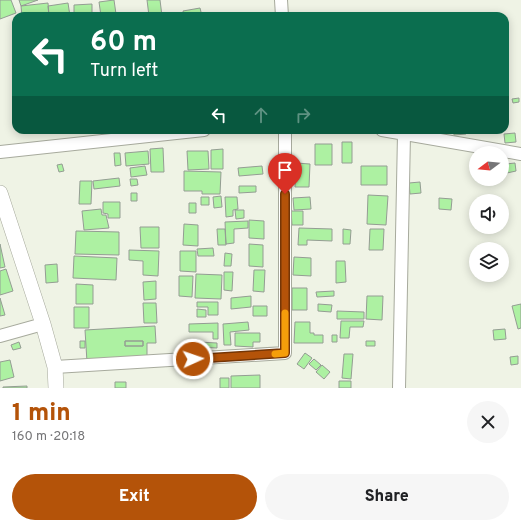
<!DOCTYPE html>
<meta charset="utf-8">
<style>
:root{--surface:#fff;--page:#f6f6f6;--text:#202124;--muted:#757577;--accent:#b45309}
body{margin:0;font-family:Overpass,sans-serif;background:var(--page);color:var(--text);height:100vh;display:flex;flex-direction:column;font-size:15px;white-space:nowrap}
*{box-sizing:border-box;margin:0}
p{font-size:13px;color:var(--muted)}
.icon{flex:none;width:22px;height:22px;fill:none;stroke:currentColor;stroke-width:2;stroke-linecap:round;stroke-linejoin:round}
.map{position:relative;height:388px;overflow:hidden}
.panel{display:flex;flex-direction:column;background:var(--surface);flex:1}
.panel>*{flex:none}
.hud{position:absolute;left:12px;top:12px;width:497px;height:122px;border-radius:12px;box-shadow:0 2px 10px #0003;background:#0b6e4f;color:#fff;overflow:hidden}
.needle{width:26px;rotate:254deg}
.controls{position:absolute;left:469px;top:146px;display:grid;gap:8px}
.controls a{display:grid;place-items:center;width:40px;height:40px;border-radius:50%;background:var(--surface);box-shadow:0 2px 10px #0003;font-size:20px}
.pin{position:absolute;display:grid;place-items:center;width:34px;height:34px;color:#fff;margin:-41px -17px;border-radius:50% 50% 50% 0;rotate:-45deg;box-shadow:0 0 4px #0007}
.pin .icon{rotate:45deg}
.me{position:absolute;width:44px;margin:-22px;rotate:87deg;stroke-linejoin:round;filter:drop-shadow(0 0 3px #0008)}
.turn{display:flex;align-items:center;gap:14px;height:84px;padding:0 12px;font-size:18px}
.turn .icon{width:52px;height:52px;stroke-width:2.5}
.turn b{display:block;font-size:28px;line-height:34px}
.lanes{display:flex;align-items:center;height:38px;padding:0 12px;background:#0003;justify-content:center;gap:20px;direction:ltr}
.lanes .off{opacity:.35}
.round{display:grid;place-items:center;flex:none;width:42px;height:42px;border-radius:21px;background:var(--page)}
.head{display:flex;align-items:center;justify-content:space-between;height:68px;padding:0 12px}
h1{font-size:24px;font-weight:800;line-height:30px;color:var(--accent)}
.cta{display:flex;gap:8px;margin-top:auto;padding:8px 12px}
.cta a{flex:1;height:46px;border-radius:24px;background:var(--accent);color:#fff;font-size:16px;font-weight:800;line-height:46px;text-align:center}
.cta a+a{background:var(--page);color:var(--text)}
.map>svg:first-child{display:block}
.building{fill:#adf1a2;stroke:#949d93;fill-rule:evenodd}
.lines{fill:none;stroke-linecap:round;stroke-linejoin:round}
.minor-casing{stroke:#a7aa9d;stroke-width:14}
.tertiary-casing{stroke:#a7aa9d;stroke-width:16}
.minor{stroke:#fff;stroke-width:12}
.tertiary{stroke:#fff;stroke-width:15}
.route-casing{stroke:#753606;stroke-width:10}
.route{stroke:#b45309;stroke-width:7}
.slow{stroke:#f59e0b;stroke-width:7}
</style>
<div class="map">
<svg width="521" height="388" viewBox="0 0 521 388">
<rect width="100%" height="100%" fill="#eff3e5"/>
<path class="building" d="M0 0H11L16 13 0 19Z
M19 0H38L21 6Z
M114 0 116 14 101 16 99 2Z
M147 0H160L162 16H149Z
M48 3 49 16H22L21 6Z
M68 3 70 16H49L48 6Z
M92 4V16H74V5Z
M200 8 202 16H184L183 11Z
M519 98V102L513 103 512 99Z
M454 130H466V134L454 135Z
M515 133 516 142 505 143 504 134Z
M342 142H352V163H342Z
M315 144H332V165H315Z
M163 148 164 172H151L150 149Z
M223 149V169H211V150Z
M148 151 149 164 126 166 125 153Z
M187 151H208L209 169 188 170Z
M114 153H120L121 165 115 166Z
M296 163 310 164 309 187H295Z
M515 163 516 171 507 173 506 164Z
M62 164 64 171 59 172 57 165Z
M145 166 147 175 131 177 130 168Z
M262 166 263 174 239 176 238 168Z
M361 166H387V185H361Z
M184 171 221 172 220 194H202V191H184Z
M119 178 120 186 94 189 93 181Z
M130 179H137L138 185 131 186Z
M80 181H92L91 204H79Z
M420 182 421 193 410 194 409 183Z
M239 186H256V192L239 193Z
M131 193H137V201H131Z
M368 195 388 196 386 225 367 224Z
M221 196 222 207 214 208 213 197Z
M201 197H209V205H201Z
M225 197H237L238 209 233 210V216L226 217Z
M310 197 311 209 294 210 293 198Z
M439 198 452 199 451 210 439 209Z
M103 202H120V218H108V214L103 213Z
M189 203H196V213H189Z
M101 209 102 215H106L109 228 84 230 82 211Z
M235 210H244V218L236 219Z
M291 211H303V225H292Z
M249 220 264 221V239L249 238Z
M248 221V228L234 229V243L226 244 225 222Z
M184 224 198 225V246L183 245Z
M140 227H159V248H141Z
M299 228 332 229V241L307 240V245H298Z
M217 229H225L226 245H218Z
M343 229 351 230 350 244H343Z
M370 229H384L383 250H369Z
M76 231 119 232V255L75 254Z
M0 244 5 267 0 268Z
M249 244 263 245V267L249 266Z
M213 248 214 256H198L197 249Z
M129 250 159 251 158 276 143 275V261L129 260Z
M180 251H196V272L180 271Z
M225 253 232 254 231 266H224Z
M74 256 117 258 116 280 73 278Z
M294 257 311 258V276L293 275Z
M336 261H345L346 282 336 283Z
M57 264 58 282 46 283 45 265Z
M6 269 13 291 0 295V271Z
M254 270H265L264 292 253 291Z
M224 272H233L232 291 224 290Z
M196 274 222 275 221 299 195 298Z
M179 276H193L192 297 179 296Z
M156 281V299L144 300 143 282Z
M76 284 93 285V304H76Z
M292 288H307V310H292Z
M334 291V296L317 297 316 292Z
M251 296V307L231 309V298Z
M367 296H383L382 320 366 319Z
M0 298 5 315 0 316Z
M197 302H218V315H208V307H197Z
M143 303H156L157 323H144Z
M318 304 332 305 331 312 318 311Z
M521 304V328L518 329 512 306Z
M253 306H267V316H253Z
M74 307H89V328H74Z
M197 309 206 310V317H197Z
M337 311 364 312V319H337Z
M341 321H364L363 327H350L349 338H340Z
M248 322 249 330 230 332 231 345H224L223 324Z
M295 322H310V333H314V335H323V343H294Z
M218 323V339H213V332H189V324Z
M155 326 156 343H147V358L87 362 85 330ZM125 341H143V346H125Z
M505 329 506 339 494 340 493 330Z
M235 333H260V342H253V347L235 346Z
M332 335H337V342H332Z
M80 341H85V348H80Z
M125 341H143V346H125Z
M366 341H375V346H366Z
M19 342 21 348 13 350 11 345Z
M198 342 217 343V348L198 347Z
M305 353 312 358 304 369 297 364Z
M344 354H353L351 379 342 378Z
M518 356V364L511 365 510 357Z
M314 359 321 365 316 370 309 364Z
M10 360 14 377 0 381V362Z
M322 365 330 372 324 379 316 372Z
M260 375V388H231V376Z
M220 378H229V388H220Z
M339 381H351V388H339Z
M115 382H126V388H115Z
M27 386V388H3V387Z"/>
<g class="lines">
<g class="minor-casing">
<path id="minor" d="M281 0 282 16
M382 130 521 154
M0 152 204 130
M0 336 43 324
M55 367 285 353V130
M399 388 404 134"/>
</g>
<g class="tertiary-casing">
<path id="tertiary" d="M0 193 43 324 55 367 56 388"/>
</g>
<use href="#minor" class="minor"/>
<use href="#tertiary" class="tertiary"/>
</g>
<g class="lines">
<g class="route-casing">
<path id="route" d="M193 359 285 353V194"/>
</g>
<use href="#route" class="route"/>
<path class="slow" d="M275 354 285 353V313"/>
</g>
</svg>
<div class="controls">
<a><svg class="needle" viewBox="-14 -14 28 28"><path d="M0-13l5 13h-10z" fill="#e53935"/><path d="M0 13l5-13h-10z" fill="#757577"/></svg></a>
<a><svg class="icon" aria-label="sound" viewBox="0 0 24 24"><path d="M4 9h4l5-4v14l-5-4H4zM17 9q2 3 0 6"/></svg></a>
<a><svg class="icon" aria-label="layers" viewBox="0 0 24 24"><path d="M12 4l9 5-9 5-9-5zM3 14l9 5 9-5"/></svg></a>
</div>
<div class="pin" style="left:285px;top:194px;background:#d93025"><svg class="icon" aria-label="arrive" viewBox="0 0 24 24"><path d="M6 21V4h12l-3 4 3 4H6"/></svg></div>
<svg class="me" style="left:193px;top:359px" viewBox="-20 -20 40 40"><circle r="17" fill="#b45309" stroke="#fff" stroke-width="3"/><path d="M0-11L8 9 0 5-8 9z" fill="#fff"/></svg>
<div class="hud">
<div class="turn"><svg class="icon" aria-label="left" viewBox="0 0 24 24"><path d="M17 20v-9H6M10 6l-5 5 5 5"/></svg><div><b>60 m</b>Turn left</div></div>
<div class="lanes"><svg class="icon" aria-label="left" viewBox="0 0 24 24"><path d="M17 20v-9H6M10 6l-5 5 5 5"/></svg><svg class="icon off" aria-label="ahead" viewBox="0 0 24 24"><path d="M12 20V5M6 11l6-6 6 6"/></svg><svg class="icon off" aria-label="right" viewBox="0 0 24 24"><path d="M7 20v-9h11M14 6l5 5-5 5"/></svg></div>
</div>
</div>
<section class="panel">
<div class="head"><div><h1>1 min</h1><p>160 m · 20:18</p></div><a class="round"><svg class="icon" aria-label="close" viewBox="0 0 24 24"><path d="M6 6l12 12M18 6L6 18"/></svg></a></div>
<div class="cta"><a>Exit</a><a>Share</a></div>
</section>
